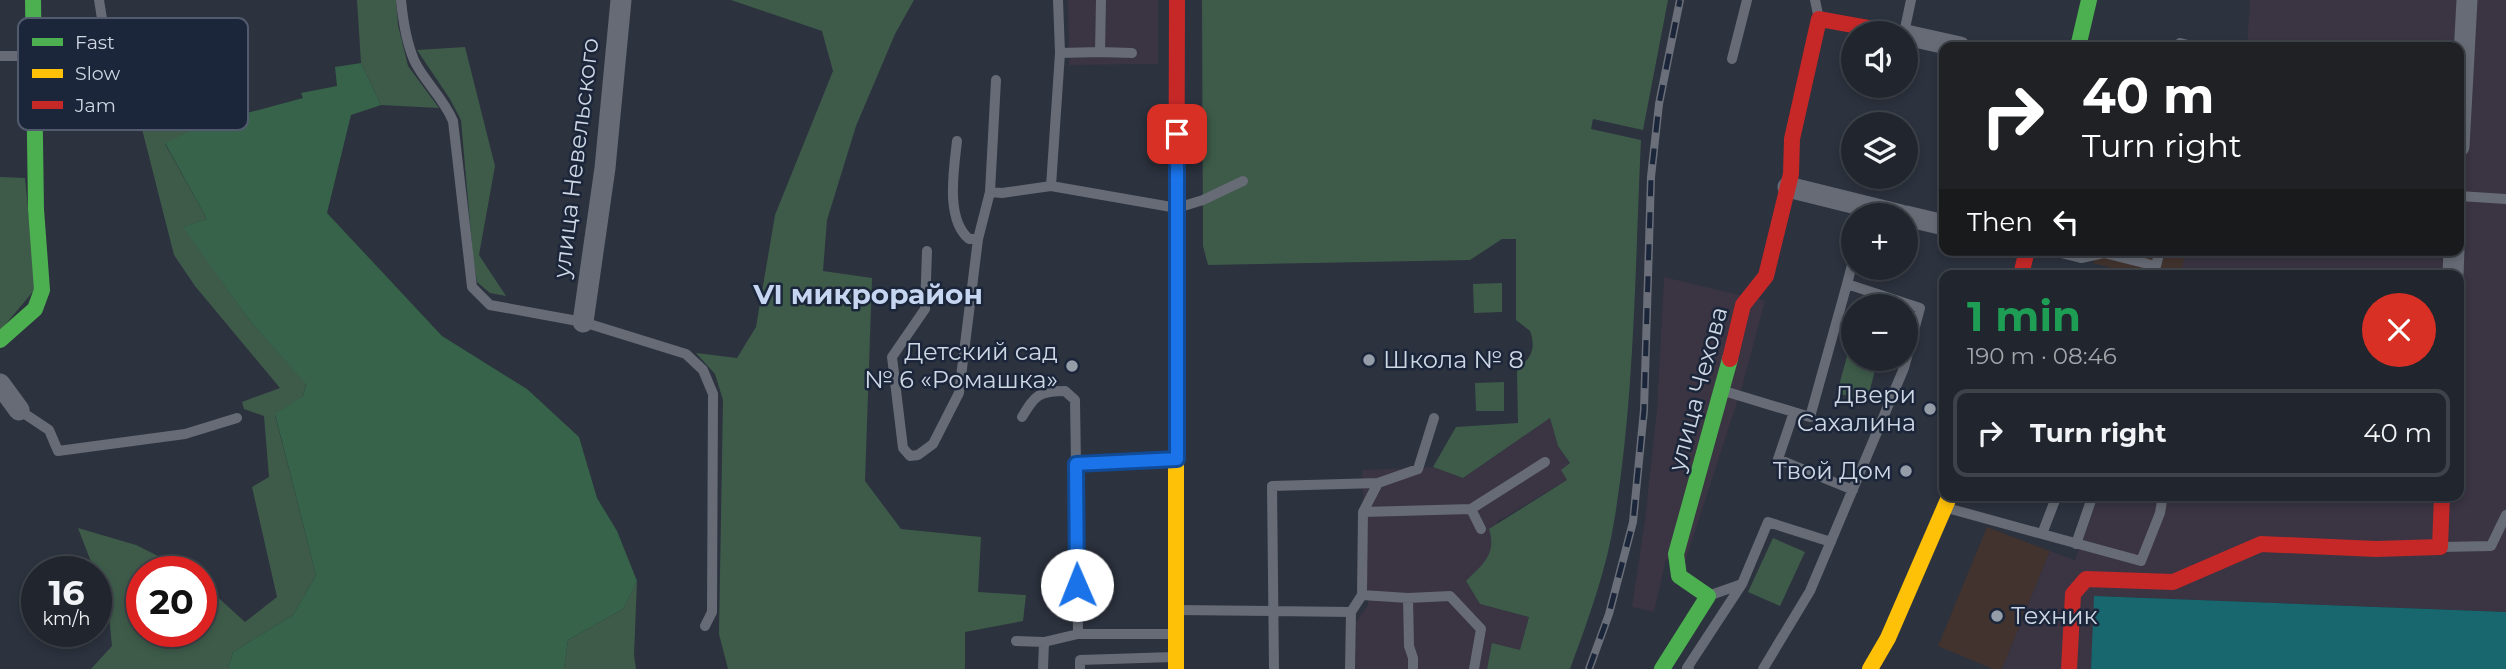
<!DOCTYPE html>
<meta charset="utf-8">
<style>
:root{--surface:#21262e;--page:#2d323a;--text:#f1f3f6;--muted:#a2a5aa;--line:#3e434a}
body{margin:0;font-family:Montserrat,sans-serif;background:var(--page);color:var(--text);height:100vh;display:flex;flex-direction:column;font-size:26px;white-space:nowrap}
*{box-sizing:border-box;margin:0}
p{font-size:23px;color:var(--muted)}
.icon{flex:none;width:38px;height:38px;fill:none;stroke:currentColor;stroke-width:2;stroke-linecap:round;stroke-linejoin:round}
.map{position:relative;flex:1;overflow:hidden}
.panel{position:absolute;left:1939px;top:270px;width:525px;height:231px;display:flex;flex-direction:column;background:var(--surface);border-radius:14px;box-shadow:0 4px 10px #0003,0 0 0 2px var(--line)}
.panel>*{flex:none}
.hud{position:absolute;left:1939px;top:42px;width:525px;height:214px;border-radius:14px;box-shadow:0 4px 10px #0003,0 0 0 2px var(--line);background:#202124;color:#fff;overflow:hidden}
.controls{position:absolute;left:1841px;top:21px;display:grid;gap:14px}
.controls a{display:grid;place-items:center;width:77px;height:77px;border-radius:50%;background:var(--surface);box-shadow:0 4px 10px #0003,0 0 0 2px var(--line);font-size:35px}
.speed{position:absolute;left:21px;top:556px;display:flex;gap:14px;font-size:35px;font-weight:700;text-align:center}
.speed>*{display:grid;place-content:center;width:91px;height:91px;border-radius:50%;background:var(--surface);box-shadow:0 4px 10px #0003,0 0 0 2px var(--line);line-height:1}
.speed small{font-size:18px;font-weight:400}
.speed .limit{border:10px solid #d22;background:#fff;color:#111}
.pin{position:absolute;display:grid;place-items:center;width:60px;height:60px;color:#fff;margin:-30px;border-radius:14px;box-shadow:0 4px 10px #0006}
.me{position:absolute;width:77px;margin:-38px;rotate:359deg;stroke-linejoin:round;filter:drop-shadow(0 0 5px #0008)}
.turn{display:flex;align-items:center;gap:24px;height:147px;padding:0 28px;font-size:32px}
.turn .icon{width:91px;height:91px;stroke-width:2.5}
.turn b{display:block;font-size:49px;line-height:60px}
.then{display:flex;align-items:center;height:66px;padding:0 28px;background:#0003;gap:14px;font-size:26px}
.round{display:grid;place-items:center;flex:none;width:74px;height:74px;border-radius:37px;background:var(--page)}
.head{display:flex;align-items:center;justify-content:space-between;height:119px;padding:0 28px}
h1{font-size:42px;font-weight:700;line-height:52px;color:#1e9e55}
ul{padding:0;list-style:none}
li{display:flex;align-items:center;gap:21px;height:88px;margin:0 14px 10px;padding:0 14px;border:4px solid var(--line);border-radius:14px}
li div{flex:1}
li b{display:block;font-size:26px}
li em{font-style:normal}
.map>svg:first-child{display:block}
.commercial{fill:#42332e}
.industrial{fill:#3a3443}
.green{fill:#3e5b4a}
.forest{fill:#366349}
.water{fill:#18666e}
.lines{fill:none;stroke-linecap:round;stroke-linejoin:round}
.lane{stroke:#666b75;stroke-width:10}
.street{stroke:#666b75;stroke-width:21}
.fast{stroke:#4caf50;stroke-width:16}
.slow{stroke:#ffc107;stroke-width:16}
.jam{stroke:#c62828;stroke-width:16}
.rail-casing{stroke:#6b6f79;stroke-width:8}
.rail{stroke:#1b263a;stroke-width:5;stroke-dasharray:16;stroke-linecap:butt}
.route-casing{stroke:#114b97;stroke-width:18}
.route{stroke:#1a73e8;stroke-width:12}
.poi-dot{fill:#959da9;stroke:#1b263a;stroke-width:2.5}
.labels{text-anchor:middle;stroke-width:5;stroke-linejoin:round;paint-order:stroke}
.street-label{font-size:24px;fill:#ced6e3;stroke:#1b263a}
.poi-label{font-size:24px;fill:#ced6e3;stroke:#1b263a;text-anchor:end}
.quarter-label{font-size:28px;font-weight:bold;fill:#c6d5f0;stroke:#1b263a}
.key{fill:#1b263a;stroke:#515b6d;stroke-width:2}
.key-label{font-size:19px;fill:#ced6e3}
</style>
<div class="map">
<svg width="2506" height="669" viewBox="0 0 2506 669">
<rect width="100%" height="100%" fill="#2c323e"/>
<path class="commercial" d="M2096 250H2186L2181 275H2140L2093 263Z
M1987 527 2050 551 2002 669H1993L1938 646Z"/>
<path class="industrial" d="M1068 0H1158V64L1069 65Z
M2250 0H2506V612L2095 596 2091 669H2002L2050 551 2075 560 2099 495H2459V275H2181L2186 250H2459V47H2247Z
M1664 277 1765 301 1742 387 1684 565 1666 559 1654 612 1632 607 1645 520 1657 409Z
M1550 418 1558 446 1570 464 1567 480 1497 522 1493 543 1486 562 1466 581 1480 604 1529 617 1520 650 1492 643 1487 669H1355L1356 622 1368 605 1362 470 1433 467 1463 478Z"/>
<path class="green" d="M357 0H396L398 25 408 66 439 108 381 105 361 63Z
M731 0H914L895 34 856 126 827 220 823 271 872 278 865 481 901 529 981 537 978 592 1026 595 1023 621 965 632V669H728L719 634 723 400 715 374 696 353 737 358 756 327 775 215 833 71 822 31Z
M1202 0H1668L1643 130 1593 119 1591 129 1641 140C1635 265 1635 392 1615 516 1607 569 1588 620 1570 669H1487L1492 643 1520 650 1529 617 1480 604 1466 581C1483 564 1497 554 1489 529L1567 480 1561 470 1570 463 1558 446 1550 418 1463 478 1433 467 1456 427 1518 423 1517 368C1532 359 1536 347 1530 331L1516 320V239H1502L1470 260 1208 265 1203 246Z
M465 47 495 166 479 255 506 296 490 293 477 282 473 257 461 120 450 99 417 50Z
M195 105 206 124 165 144 207 219 184 227 247 317 306 383 303 396 275 415 316 575 293 615 233 652 228 669H91L112 646 108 606 78 528 136 545 190 572H142V632H201V582L245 622 277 597 252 487 269 477 264 416 244 409 242 402 280 388 195 286 174 255 142 129Z
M0 177 25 178 36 288 0 331Z
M1502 283V312L1474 313 1473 284Z
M1853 334V359H1878L1867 401 1837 393Z
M1504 382V411H1476L1475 383Z
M1773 538 1805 552 1780 606 1748 592Z
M637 581 634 655 636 669H564L568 640 623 609Z"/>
<path class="forest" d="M361 63 381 105 351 115 327 213 442 336 527 389 579 437 597 498 617 531 637 581 623 609 568 640 564 669H228L233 652 293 615 316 575 275 414 303 396 306 384 247 317 183 227 207 219 165 143 206 124 303 98 301 93 337 86 335 67Z"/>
<path class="water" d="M2094 596 2506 612V669H2091Z"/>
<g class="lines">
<path class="lane" d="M99 0 104 31
M401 0C403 21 406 41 414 60 423 80 443 97 453 121L472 287 490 305 583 322 686 354 703 370 713 394 712 612 705 626
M1815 0 1819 19
M1904 33 1911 0
M2180 43 2197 47
M1100 52 1132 53
M1060 53 1100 52 1101 0
M0 56H33
M1732 59 1747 0
M996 80 990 192 1002 193 1051 186 1177 208 1203 200 1243 181
M957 141C954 169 945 219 969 239H978L990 192
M1051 186 1060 53 1058 0
M2459 196 2506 199
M2049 250 2081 258 2104 253 2156 266 2160 250
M927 251 925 309 892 357 903 448 910 456 918 455 933 444 959 393 978 239
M1724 391 1810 417 1847 284
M19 410 49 430 58 451 185 434 237 418
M1794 412 1778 459 1853 490
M1022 417C1035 395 1039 391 1065 391L1075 400 1076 464
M1947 508 2042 534 2057 495
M1471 509 1481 529
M1363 512 1471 509 1545 462
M2042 534 2141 561 2160 513 2163 495
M2076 544 2093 495
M2442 547 2491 546 2506 515
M1362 595 1408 598 1450 596 1481 629 1474 669
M1708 596 1742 584
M1408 598 1409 646 1413 658V669
M1176 610 1351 612 1350 669
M1351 612 1362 595 1363 512 1378 483
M1174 634H1078L1076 464 1176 459
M1016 641 1044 642
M1043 669 1044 642 1078 634
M1080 669V660L1173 657
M1274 669 1272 486 1378 483 1418 469 1434 418
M1689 669 1687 668 1742 584 1768 522 1831 542
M1763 669 1810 591 1904 368 1920 308 1847 284 1853 261"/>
<path class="street" d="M1906 35 1960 47
M2459 147 2467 0
M1788 187 1901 215
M1906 216 1944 225
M2453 275 2454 250
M583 322 605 168 621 0
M0 384 19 410"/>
<path class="fast" d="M2078 47 2089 0
M0 340 35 309 42 290 36 209 33 0
M1662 669 1708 596 1679 576 1676 554 1730 359"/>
<path class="slow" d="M1176 669V358
M1870 669 1888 638 1950 495"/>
<path class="jam" d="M2021 275 2027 250
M1176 358 1177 0
M1730 359 1743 305 1766 276 1791 174 1792 139 1819 19 1897 33
M2069 669 2073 594 2086 579 2173 582 2261 544 2376 549 2440 547 2442 495"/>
<g class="rail-casing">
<path id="rail" d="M1589 669 1609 614 1633 522 1644 410 1651 177 1659 104 1680 0"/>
</g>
<use href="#rail" class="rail"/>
</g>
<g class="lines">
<g class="route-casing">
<path id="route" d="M1077 585 1076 464 1177 459V134"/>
</g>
<use href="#route" class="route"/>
</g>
<g class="poi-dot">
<circle cx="1369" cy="360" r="7"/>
<circle cx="1072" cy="366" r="7"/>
<circle cx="1930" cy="409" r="7"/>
<circle cx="1906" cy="471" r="7"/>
<circle cx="1997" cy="616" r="7"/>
</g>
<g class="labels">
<g class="street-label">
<text transform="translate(576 158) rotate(-83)" y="8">улица Невельского</text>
<text transform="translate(1698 389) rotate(-75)" y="8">улица Чехова</text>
</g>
<g class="poi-label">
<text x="1058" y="360">Детский сад<tspan x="1058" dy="28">№ 6 «Ромашка»</tspan></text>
<text x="1383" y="368" text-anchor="start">Школа № 8</text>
<text x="1916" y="403">Двери<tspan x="1916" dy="28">Сахалина</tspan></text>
<text x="1892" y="479">Твой Дом</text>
<text x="2011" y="624" text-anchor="start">Техник</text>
</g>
<g class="quarter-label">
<text x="868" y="304">VI микрорайон</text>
</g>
</g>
<rect x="18" y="18" width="230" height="112" rx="10" class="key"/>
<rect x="32" y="38" width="31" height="8" fill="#4caf50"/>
<rect x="32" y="69" width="31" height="9" fill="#ffc107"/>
<rect x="32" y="101" width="31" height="8" fill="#c62828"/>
<g class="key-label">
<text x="75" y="49">Fast</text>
<text x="75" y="80">Slow</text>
<text x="75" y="112">Jam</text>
</g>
</svg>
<div class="controls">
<a><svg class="icon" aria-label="sound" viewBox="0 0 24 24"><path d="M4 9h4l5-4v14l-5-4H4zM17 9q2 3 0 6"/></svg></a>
<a><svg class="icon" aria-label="layers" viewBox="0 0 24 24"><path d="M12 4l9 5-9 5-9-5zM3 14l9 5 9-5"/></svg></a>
<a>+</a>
<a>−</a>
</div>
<div class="speed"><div>16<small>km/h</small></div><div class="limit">20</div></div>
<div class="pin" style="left:1177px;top:134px;background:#d93025"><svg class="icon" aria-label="arrive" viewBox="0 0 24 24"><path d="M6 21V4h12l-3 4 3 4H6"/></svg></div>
<svg class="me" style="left:1077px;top:585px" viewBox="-20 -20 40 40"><circle r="19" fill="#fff"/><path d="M0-13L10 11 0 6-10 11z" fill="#1a73e8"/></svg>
<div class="hud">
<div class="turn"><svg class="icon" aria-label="right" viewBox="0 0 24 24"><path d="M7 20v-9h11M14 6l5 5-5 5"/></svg><div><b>40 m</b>Turn right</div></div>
<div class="then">Then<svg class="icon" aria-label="left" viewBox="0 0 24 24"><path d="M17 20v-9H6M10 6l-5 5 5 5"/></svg></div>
</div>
<section class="panel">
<div class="head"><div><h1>1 min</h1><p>190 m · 08:46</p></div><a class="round" style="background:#d93025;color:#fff"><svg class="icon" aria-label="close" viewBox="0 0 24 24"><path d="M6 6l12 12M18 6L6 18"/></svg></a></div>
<ul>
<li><svg class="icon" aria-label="right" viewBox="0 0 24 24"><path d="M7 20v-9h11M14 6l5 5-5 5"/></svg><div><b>Turn right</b></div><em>40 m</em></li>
</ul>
</section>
</div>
